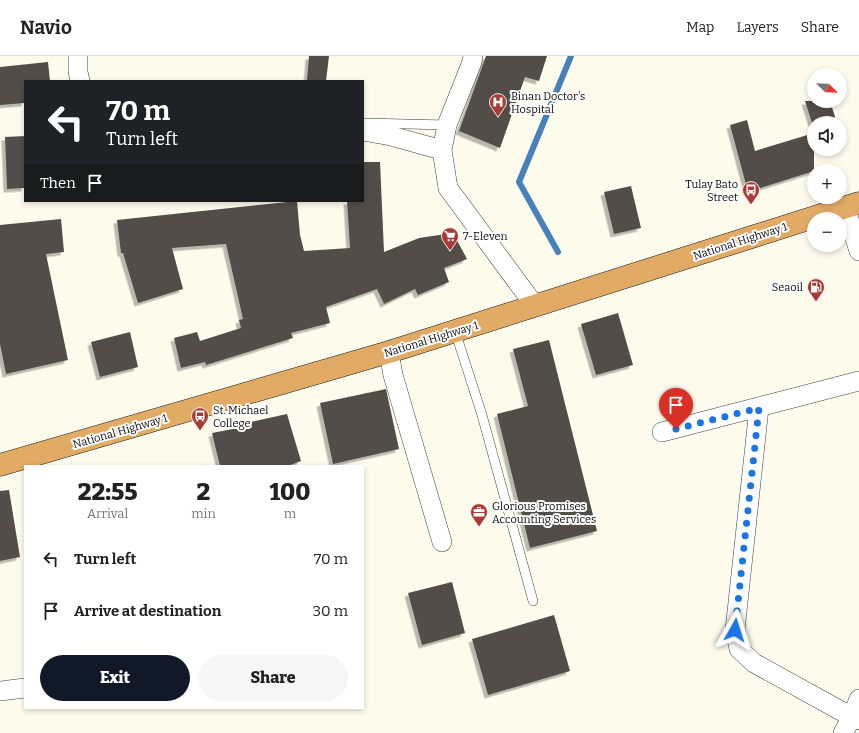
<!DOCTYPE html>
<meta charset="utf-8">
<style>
:root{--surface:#fff;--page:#f6f6f6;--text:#222;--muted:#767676;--line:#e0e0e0;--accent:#111827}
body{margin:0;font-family:Bitter,serif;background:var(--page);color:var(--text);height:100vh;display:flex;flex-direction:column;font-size:15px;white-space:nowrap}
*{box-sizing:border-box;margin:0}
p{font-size:13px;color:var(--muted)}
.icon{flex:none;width:22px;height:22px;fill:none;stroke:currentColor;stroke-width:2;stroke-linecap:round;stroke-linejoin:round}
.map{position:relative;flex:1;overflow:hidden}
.panel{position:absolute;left:24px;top:409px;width:340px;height:244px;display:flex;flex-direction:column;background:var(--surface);border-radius:0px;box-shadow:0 2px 6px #0003}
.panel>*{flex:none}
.guide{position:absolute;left:24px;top:24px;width:340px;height:122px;border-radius:0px;box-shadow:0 2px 6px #0003;background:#202124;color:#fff;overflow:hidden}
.needle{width:26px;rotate:113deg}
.controls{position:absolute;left:807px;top:12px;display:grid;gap:8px}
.controls a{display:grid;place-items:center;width:40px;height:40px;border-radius:50%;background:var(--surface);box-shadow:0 2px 6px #0003;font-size:20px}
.pin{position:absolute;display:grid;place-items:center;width:34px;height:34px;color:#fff;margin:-41px -17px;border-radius:50% 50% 50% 0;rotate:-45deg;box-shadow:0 0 4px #0007}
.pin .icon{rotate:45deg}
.me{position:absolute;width:44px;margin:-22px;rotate:6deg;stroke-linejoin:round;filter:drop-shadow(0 0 3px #0008)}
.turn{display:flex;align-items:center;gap:14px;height:84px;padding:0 16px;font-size:18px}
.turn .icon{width:52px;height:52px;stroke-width:2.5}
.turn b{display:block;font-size:28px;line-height:34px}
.then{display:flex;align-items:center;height:38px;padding:0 16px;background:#0003;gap:8px;font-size:15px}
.eta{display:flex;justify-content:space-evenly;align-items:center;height:68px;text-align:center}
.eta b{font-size:24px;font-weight:800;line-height:28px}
.action{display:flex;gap:8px;margin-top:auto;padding:8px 16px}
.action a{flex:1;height:46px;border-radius:24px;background:var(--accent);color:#fff;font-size:16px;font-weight:800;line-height:46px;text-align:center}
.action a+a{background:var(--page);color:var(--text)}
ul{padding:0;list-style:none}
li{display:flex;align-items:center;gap:12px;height:52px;padding:0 16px}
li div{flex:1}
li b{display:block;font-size:15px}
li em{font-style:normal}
header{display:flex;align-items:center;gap:24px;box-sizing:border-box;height:56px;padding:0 20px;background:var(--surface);border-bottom:1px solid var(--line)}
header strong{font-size:19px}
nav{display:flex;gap:22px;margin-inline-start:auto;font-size:14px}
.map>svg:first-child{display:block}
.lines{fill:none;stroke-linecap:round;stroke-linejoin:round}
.stream{stroke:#4781bb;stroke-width:6}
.building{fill:#524d49;filter:url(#shadow)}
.lane-casing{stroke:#3e3e3e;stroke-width:10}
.street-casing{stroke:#3e3e3e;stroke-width:20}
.highway-casing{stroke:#1c1c1c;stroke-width:23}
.lane{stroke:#fff;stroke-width:9}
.street{stroke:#fff;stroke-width:19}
.highway{stroke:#e1aa65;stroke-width:22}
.route{stroke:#1a73e8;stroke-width:7;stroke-dasharray:0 12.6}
.labels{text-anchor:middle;stroke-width:4;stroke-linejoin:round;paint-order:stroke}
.poi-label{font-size:11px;fill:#0b0b0b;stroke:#fff;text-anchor:start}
.street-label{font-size:11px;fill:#0b0b0b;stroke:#fff}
</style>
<header>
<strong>Navio</strong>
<nav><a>Map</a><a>Layers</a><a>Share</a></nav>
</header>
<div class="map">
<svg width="859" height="677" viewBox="0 0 859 677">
<defs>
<filter id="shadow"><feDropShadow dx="-3.5" dy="3.5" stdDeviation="0" flood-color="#0004"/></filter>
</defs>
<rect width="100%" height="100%" fill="#fcfbec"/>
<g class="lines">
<path class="stream" d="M558 196 519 126 571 0"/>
</g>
<path class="building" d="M309 0H329L326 25H307Z
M486 0H547L539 25 525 21 500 92 459 75Z
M48 6 50 25H25V47L0 49V11Z
M805 45H830L837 67H812Z
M747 64 755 95 814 77V115L748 136 730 69Z
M25 80V132L7 133 5 81Z
M363 106H380L384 196 419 182 453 177 467 203 444 212 449 226 418 239 415 233 384 248 377 233 326 251 330 267 291 277 293 282 206 309 205 306 181 312 174 282 197 276 200 285 241 272 239 264 243 263 226 188 172 192 183 233 138 247 123 197H121L117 164 297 145 300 179 304 195 350 192 347 145H363Z
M631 130 641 172 614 178 604 136Z
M61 163 64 196 46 198 68 304 6 318 0 288V169Z
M618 257 633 309 596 319 581 268Z
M130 276 138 311 100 321 91 286Z
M549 284 597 475 530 492 497 358 528 350 513 293Z
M386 333 399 393 333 408 320 347Z
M287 358 301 405 288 410H220L212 377 243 371 242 368Z
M9 434 20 501 0 505V435Z
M452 526 465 577 422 589 408 537Z
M554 559 570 615 488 639 472 583Z"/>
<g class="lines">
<g class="lane-casing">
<path id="lane" d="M366 67 447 69
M455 275 482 359 533 545"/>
</g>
<g class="street-casing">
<path id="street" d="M78 0V16L80 25
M473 0 472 6 447 69 442 94 448 132 535 250
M363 75 391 80 442 94
M845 151 859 195
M389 296 393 319 442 486
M759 352 735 574 739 593 754 607 852 661 859 664
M662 376 859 325
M0 635 25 632
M843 677 852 661 859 643"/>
</g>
<g class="highway-casing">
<path id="highway" d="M0 409 389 296 859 147"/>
</g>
<use href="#lane" class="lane"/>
<use href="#street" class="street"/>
<use href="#highway" class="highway"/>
</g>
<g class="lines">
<path class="route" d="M676 373 759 352 735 574"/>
</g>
<defs>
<g id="hospital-pin" transform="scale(0.9)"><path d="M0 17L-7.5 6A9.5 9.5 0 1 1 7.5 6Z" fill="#a93b36" stroke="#fff"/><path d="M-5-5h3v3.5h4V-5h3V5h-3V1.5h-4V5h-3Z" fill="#fff"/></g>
<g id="bus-pin" transform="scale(0.9)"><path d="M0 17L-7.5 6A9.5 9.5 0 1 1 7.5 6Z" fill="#a93b36" stroke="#fff"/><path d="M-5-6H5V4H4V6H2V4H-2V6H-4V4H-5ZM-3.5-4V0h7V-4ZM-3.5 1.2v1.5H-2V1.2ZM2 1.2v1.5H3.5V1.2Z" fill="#fff"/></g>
<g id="supermarket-pin" transform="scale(0.9)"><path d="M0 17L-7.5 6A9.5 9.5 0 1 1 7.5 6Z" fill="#a93b36" stroke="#fff"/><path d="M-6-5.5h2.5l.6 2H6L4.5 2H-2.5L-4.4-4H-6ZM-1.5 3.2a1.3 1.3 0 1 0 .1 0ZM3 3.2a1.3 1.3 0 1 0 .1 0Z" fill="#fff"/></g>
<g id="fuel-pin" transform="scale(0.9)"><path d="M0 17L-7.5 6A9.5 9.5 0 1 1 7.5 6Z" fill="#a93b36" stroke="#fff"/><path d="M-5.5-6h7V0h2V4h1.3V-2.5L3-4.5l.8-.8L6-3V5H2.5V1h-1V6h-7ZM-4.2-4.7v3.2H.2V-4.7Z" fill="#fff"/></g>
<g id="office-pin" transform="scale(0.9)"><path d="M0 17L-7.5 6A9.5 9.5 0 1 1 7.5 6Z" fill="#a93b36" stroke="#fff"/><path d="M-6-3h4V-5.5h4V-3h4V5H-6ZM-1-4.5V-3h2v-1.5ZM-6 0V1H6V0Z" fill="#fff"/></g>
</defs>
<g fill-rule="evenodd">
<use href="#hospital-pin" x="498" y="46"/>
<use href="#bus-pin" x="751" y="134"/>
<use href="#supermarket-pin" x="450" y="180"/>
<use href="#fuel-pin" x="816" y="231"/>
<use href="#bus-pin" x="200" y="360"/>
<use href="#office-pin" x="479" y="456"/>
</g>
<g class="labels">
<g class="poi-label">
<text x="511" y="44">Binan Doctor's<tspan x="511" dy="13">Hospital</tspan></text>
<text x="738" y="132" text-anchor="end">Tulay Bato<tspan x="738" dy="13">Street</tspan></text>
<text x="463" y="184">7-Eleven</text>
<text x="803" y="235" text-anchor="end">Seaoil</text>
<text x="213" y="358">St. Michael<tspan x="213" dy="13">College</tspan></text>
<text x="492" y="454">Glorious Promises<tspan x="492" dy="13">Accounting Services</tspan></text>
</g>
<g class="street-label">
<text transform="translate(740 185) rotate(-18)" y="4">National Highway 1</text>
<text transform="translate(431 283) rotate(-17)" y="4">National Highway 1</text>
<text transform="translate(120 375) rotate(-16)" y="4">National Highway 1</text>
</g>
</g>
</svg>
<div class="controls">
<a><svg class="needle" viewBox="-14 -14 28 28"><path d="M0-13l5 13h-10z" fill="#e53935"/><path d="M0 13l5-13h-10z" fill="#767676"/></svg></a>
<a><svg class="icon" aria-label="sound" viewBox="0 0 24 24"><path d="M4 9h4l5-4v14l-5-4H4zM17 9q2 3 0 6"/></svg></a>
<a>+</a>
<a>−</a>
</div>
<div class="pin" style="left:676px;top:373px;background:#d93025"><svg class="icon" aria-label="arrive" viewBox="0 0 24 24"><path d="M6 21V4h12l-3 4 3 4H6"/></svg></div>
<svg class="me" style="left:735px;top:574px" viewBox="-20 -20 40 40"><path d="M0-17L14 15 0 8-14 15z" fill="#1a73e8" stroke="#fff" stroke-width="4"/></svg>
<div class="guide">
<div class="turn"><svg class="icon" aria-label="left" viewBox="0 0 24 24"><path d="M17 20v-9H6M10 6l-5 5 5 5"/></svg><div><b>70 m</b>Turn left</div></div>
<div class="then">Then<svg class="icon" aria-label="arrive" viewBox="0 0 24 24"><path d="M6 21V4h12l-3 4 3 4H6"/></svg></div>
</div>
<section class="panel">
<div class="eta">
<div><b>22:55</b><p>Arrival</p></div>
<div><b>2</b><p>min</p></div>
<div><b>100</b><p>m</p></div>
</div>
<ul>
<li><svg class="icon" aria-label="left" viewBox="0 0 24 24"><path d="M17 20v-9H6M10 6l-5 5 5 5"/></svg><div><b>Turn left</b></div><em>70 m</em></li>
<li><svg class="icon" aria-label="arrive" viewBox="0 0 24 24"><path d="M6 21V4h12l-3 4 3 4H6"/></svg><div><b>Arrive at destination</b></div><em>30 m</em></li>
</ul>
<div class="action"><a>Exit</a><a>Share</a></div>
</section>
</div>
